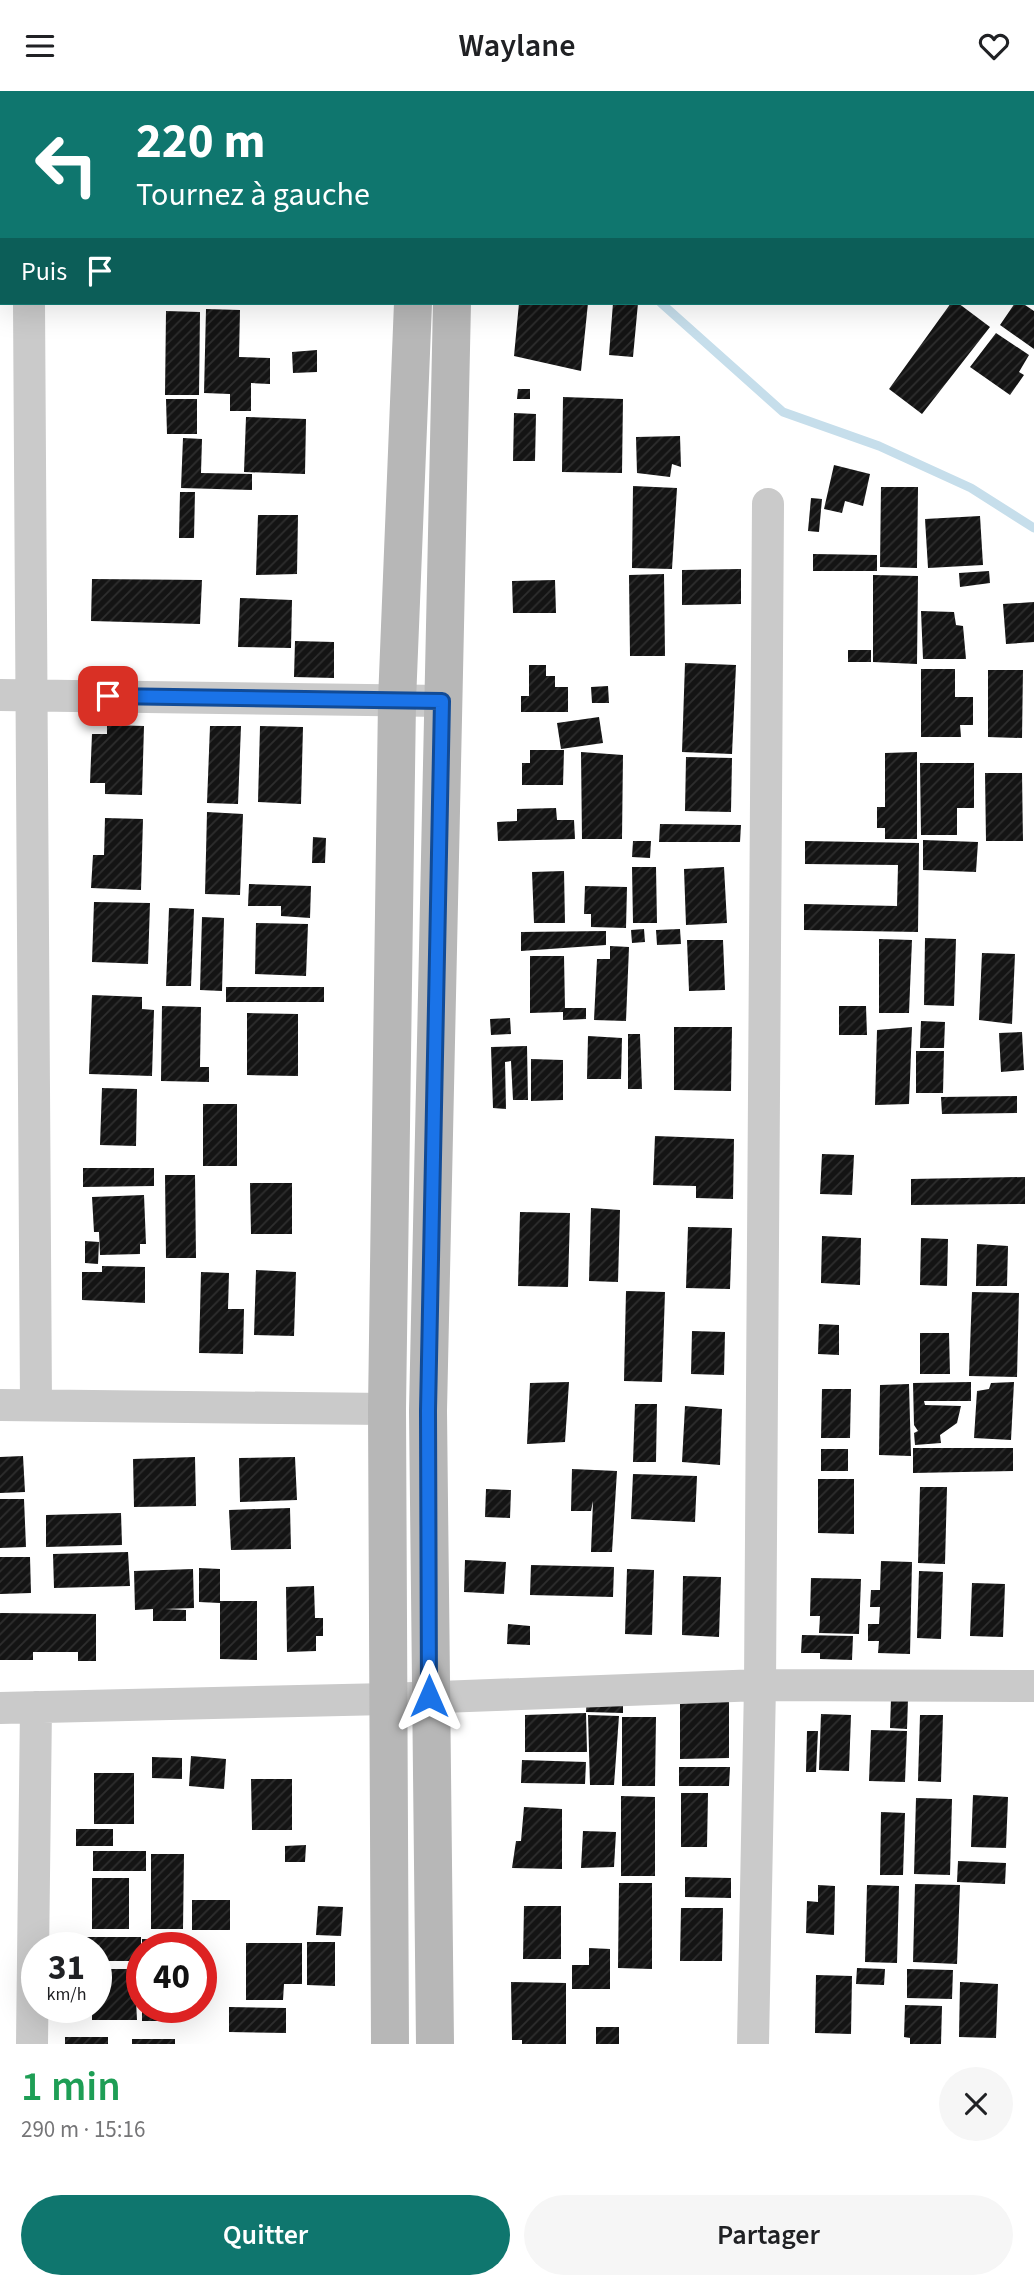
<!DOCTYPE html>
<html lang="fr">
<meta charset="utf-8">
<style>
:root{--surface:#fff;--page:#f6f6f6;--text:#202124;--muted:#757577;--accent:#0f766e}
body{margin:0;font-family:"Source Sans 3",sans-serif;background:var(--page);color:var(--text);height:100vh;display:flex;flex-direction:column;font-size:26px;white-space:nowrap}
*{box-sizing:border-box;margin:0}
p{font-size:23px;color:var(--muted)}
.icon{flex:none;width:38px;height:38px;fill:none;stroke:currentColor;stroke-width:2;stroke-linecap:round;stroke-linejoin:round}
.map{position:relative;height:1953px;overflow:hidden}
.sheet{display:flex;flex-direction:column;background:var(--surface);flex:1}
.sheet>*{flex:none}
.top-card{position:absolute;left:0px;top:0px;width:1034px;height:214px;box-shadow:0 7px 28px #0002;background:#0f766e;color:#fff;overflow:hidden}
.speed{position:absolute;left:21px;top:1841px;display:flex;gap:14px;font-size:35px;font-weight:700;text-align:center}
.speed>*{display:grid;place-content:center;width:91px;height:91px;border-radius:50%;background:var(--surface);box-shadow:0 7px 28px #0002;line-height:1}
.speed small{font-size:18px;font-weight:400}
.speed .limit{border:10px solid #d22;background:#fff;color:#111}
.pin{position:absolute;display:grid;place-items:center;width:60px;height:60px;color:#fff;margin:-30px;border-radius:14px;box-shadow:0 4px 10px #0006}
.me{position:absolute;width:77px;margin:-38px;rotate:0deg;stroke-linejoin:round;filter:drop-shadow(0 0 5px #0008)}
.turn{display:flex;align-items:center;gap:24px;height:147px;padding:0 21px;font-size:32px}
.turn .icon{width:91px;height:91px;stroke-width:2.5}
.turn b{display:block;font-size:49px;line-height:60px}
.then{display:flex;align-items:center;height:66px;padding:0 21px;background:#0003;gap:14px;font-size:26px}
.round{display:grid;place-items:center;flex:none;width:74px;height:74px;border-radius:37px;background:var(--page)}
.headline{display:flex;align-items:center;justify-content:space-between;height:119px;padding:0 21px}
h1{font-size:42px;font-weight:600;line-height:52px;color:#1e9e55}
.cta{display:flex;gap:14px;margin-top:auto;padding:14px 21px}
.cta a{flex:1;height:80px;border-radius:42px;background:var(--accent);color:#fff;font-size:28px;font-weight:600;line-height:80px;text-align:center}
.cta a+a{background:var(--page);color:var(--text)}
header{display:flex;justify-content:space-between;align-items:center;height:91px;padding:0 21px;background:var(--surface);font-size:32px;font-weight:600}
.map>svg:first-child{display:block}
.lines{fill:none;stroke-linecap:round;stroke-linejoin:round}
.stream{stroke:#c6deeb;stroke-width:9}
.building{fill:url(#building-hatch)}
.street{stroke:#cacaca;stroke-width:32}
.secondary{stroke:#b7b7b7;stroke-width:38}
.route-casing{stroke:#114b97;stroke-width:18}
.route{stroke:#1a73e8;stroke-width:12}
</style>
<header><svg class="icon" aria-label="menu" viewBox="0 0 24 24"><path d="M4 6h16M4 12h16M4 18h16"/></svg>Waylane<svg class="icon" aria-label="heart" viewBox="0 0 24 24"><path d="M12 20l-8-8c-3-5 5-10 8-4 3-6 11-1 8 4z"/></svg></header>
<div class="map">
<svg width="1034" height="1953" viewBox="0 0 1034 1953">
<defs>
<pattern id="building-hatch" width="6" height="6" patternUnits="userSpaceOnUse" patternTransform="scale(1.75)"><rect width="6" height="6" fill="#141414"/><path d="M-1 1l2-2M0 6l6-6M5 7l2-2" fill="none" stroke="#2e2e2e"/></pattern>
</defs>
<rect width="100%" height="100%" fill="#fff"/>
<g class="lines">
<path class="stream" d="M393 0 395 2
M661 212 783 321 879 355 971 397 1034 437"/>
</g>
<path class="building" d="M519 212H588L581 280 514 265Z
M613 212H638L633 266 609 264Z
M951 212H958L990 236 922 323 889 298Z
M1015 212H1022L1034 220V258L1000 234Z
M206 218 240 219 239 266 270 267V293L251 292V320H230V303L204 302Z
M166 220 200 221 199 304H165Z
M996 242 1029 264 1019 281 1024 284 1010 304 970 276Z
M317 259V281L293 282 292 261Z
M518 298H530V308H517Z
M563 306 623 308 622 382 562 381Z
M166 308H197V343H167Z
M514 322 536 323 535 370H513Z
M246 326 306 328 305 383 244 381Z
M680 345 681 376 672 373 670 386 637 382 636 346Z
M183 347 202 348 201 382 252 383V399L181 397Z
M834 374 870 383 863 415 845 410 842 422 824 418Z
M633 395 677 397 672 478 632 477Z
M881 396H918L917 477 880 476Z
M180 401H195L194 447H179Z
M811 407 822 408 819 441 808 440Z
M258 424H298L297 483 256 484Z
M980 425 983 474 928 477 925 428Z
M813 463 877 464V480H813Z
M741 478V513L682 514V479Z
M989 480 990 492 960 496 959 482Z
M664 483 665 565H630L629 484Z
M873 484 918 485 917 573 873 571Z
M92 488 202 489 200 533 91 530Z
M555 489 556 522H513L512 490Z
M240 507 292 509 291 557 238 556Z
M1034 511V551L1006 553 1003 513Z
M921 520 954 521 956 534 963 535 966 568H923Z
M295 550 334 551V587L294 586Z
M848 559H871V571H848Z
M685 572 736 574 732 663 682 661Z
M529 574H546V585H555V596H568V621H521V605H529Z
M921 578H955V606H973V634H960L961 646H921Z
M988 579H1023L1022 647 988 646Z
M608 595 609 612H592L591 596Z
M599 626 603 652 561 658 557 632Z
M107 634 144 635 142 704 105 703V692H90L92 643H107Z
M210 635H241L238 713 207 712Z
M260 635 303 636 301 713 258 711Z
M530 659H564L563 694H522V672H530Z
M581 661 623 664 622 748H582Z
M917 661V748H885V737H877V716H885V662Z
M686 666 732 667 731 721 685 720Z
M920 672H974V717H957V744H921Z
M985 682H1022L1023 750H986Z
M556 717 557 729H574L575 748 498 750 497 731 517 730V718Z
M207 721 243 723 240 804 205 803Z
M105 727 143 728 141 799 91 797 93 764H104Z
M660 733 741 734 740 751H659Z
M313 746 326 747 325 772H312Z
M923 749 978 751 976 781 923 779Z
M633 750H651L650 767 632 766Z
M805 750 919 752 918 841 804 839V813L897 815 898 774 805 773Z
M632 776H656L657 832H633Z
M724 776 727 832 686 834 684 778Z
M564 780 565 832H534L532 781Z
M249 793 311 795 310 827 281 825V815H248Z
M585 795 627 796 626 837 591 836V823H584Z
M94 811 150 812 148 873 92 871Z
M169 817 194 818 191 895H166Z
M202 826 224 827 222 900 200 899Z
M256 832 308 833 306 885 255 883Z
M644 838 645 851 632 852 631 839Z
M680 838 681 853 657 854 656 839Z
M606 840V854L521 860V841Z
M925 847 956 848 954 915 924 914Z
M879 848 912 849 909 922H879Z
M687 849H723L725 899 689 900Z
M610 855 629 856 626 930 594 929 597 868H610Z
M982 862 1015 863 1012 933 979 929Z
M530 865H564L565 917H586V928L563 929V921L530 922Z
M226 896H324V911H226Z
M92 904 142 906V918L154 919 152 985 89 983Z
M162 915 201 916 200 976H209V991L161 990Z
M839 915H866L867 944H839Z
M247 922 298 923V985L247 984Z
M510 927 511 943 491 944 490 928Z
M921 930 945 931 944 957H920Z
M674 936H732L731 1000 674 999Z
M912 936 909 1013 875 1014 877 939Z
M1022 941 1024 979 1001 981 999 942Z
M628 943H640L642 998H628Z
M588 945 622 947 621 988H587Z
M527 955 528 1009H513L511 970 505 971 506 1018 493 1017 491 956Z
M916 960H944L943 1002H916Z
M531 968 563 969V1009L531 1010Z
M102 997 137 998 136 1055 100 1054Z
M1017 1005V1022L942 1023 941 1006Z
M203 1013H237V1075H203Z
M655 1045 734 1048 733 1108 696 1107V1095L653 1094Z
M822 1063 854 1064 852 1104 820 1103Z
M83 1077H154V1095L83 1096Z
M165 1084H195L196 1167H166Z
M1025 1086V1113L911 1114V1088Z
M250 1092H292V1143H251Z
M144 1104 146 1153H140V1163L100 1164 99 1141H94L92 1106Z
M591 1117 620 1119 618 1191 589 1190Z
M520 1121 570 1122 568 1196 518 1195Z
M688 1136 732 1137 730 1198 686 1197Z
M822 1145 861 1147 860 1194 821 1192Z
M921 1147 948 1148 947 1195 920 1194Z
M85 1150 99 1151 98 1173 85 1172Z
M977 1153 1008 1155 1007 1195H976Z
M102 1175 145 1176V1212L82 1209V1181H102Z
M256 1179 296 1181 294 1245 254 1244Z
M201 1181 229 1182 228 1218H244L243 1263 199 1262Z
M626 1200 665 1201 662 1291 624 1290Z
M972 1201 1019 1202 1017 1286 969 1285Z
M819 1233 839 1234V1264L818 1263Z
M692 1240 725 1241 724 1284 691 1283Z
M920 1242H949L950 1283H920Z
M569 1291 565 1351 527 1353 530 1292Z
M971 1291V1310H924L925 1314 961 1315 957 1332 940 1344 941 1352 915 1354 914 1342 918 1340 914 1334 913 1292Z
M1014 1291 1011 1349 974 1347 977 1300 989 1298 991 1292Z
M909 1293 911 1365 879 1364 880 1294Z
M822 1298H851L850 1347H821Z
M635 1313H657L656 1371H633Z
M685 1315 722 1318 720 1374 682 1371Z
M913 1357H1013V1380L913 1382Z
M821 1358H848V1380H821Z
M23 1365 25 1401 0 1402V1366Z
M195 1366 196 1415 134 1416 133 1368Z
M295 1366 297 1409 240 1411 239 1367Z
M572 1378 617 1380 612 1461H591L593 1410 591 1420H571Z
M633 1383 697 1385 695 1431 631 1428Z
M818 1388H854V1443L818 1442Z
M920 1396H947L945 1473 918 1472Z
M486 1398 511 1399 510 1427 485 1426Z
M0 1408H24L26 1456 0 1457Z
M290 1417 291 1458 231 1459 229 1419Z
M121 1422 122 1454 46 1456V1424Z
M128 1461 130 1495 54 1497 53 1463Z
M0 1466H30L31 1502 0 1503Z
M465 1469 506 1471 504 1503 464 1501Z
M881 1470 912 1471 910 1563 878 1562 879 1550H868V1533H879L880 1516H870L871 1499H880Z
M531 1474 614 1476 613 1506 530 1504Z
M199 1477 220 1478V1512L199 1511Z
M193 1478 194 1517 165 1518 186 1519V1530H153V1518L135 1519 134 1480Z
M627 1478 654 1479 652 1544 625 1543Z
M919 1480 943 1481 941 1548 917 1547Z
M683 1485 721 1486 719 1546 682 1544Z
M811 1487 861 1488 859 1543 819 1542 820 1525H810Z
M972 1492 1005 1493 1003 1546 970 1545Z
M314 1495 315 1527H323V1545H316V1560L287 1561 286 1496Z
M220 1510H257V1569L220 1568Z
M0 1522 96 1523V1570H78V1561H33V1569H0Z
M508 1533 530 1535V1554L507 1553Z
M802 1544 853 1545 852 1569 820 1568V1562H801Z
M587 1603 623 1604V1622L586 1621Z
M891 1608H908L907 1638 890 1637Z
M680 1609H729V1667L680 1668Z
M586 1622 587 1661H525V1624Z
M821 1623 851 1624 849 1680 819 1679Z
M588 1624 619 1625 614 1694H590Z
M920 1624H943L941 1691 918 1690Z
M622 1626H656L655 1695H622Z
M871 1639 907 1640 905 1691 869 1690Z
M807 1640H818L816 1681H806Z
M191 1665 226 1668 224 1698 189 1695Z
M152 1666 182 1667V1688L152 1687Z
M522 1669 586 1671 585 1693 521 1692Z
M679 1676H730L729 1695H679Z
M94 1682H134V1733H94Z
M251 1688H292V1739H252Z
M681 1702H708L707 1756H681Z
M973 1704 1008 1706 1006 1757 971 1756Z
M621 1705 655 1706V1785H621Z
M916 1707 952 1708 950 1784 914 1783Z
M524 1716 562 1718V1778L512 1777 516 1750H521Z
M881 1721 905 1722 903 1784H880Z
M76 1738H113V1755H76Z
M583 1740 616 1741 614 1776 581 1777Z
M306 1754 305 1771H285V1755Z
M93 1760H146V1780H93Z
M151 1763H184L183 1838H151Z
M958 1770 1006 1772 1005 1793 957 1791Z
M685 1786 731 1787V1807L685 1806Z
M92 1787H129V1838H92Z
M619 1792H652V1878L618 1877Z
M915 1793 960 1794 957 1873 913 1871Z
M818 1794 835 1795 834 1844 806 1842 807 1810 818 1811Z
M867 1794 899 1795 897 1872 865 1871Z
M192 1809H230V1839H192Z
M318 1815 343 1816 341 1845 316 1844Z
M524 1815H561V1868H523Z
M681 1817H723L722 1870H680Z
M74 1846H141V1870H96V1857H74Z
M142 1848 185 1849V1857H142Z
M307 1851H335V1895L307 1894Z
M246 1852H302V1893H284L283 1909H246Z
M589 1857 610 1858V1898H572V1874H589Z
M857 1877 885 1878 884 1894 856 1893Z
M96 1878H131V1908L136 1909 137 1929H92V1916H96Z
M907 1878 953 1879 952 1908 907 1907Z
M816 1884 852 1885 851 1943 815 1942Z
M511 1891 566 1892V1953H522V1949H512Z
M960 1891 998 1893 996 1947 959 1946Z
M905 1914 942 1915 941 1953H910V1947L904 1946Z
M142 1916H185V1930H142Z
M229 1916 286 1917V1942L229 1941Z
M596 1936H619V1953H596Z
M65 1946H108V1953H65Z
M132 1948H175V1953H132Z"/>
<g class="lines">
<path class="street" d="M29 0V2
M29 212 36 1314
M0 604 442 610
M0 1314 387 1318
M0 1617 387 1608 760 1594 1034 1595
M32 1953 36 1616
M753 1953 760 1594 768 413"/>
<path class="secondary" d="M422 2V0
M458 2V0
M390 1953 387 1318 397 610 413 212
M435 1953 428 1320 452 212"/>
</g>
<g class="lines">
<g class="route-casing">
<path id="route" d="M108 605 442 610 428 1320 429 1605"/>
</g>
<use href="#route" class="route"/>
</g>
</svg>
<div class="speed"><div>31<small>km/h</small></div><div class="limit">40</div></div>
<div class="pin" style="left:108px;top:605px;background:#d93025"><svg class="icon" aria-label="arrive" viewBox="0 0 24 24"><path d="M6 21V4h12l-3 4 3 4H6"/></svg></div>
<svg class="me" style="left:429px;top:1605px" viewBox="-20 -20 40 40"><path d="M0-17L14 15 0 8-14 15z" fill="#1a73e8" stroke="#fff" stroke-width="4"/></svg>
<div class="top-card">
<div class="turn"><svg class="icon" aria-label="left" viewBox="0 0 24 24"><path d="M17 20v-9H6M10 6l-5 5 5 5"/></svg><div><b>220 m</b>Tournez à gauche</div></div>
<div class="then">Puis<svg class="icon" aria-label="arrive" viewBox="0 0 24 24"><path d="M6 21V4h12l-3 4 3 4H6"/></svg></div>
</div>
</div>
<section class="sheet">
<div class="headline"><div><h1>1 min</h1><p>290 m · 15:16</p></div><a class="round"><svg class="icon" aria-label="close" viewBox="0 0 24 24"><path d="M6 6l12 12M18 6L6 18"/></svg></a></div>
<div class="cta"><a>Quitter</a><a>Partager</a></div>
</section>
